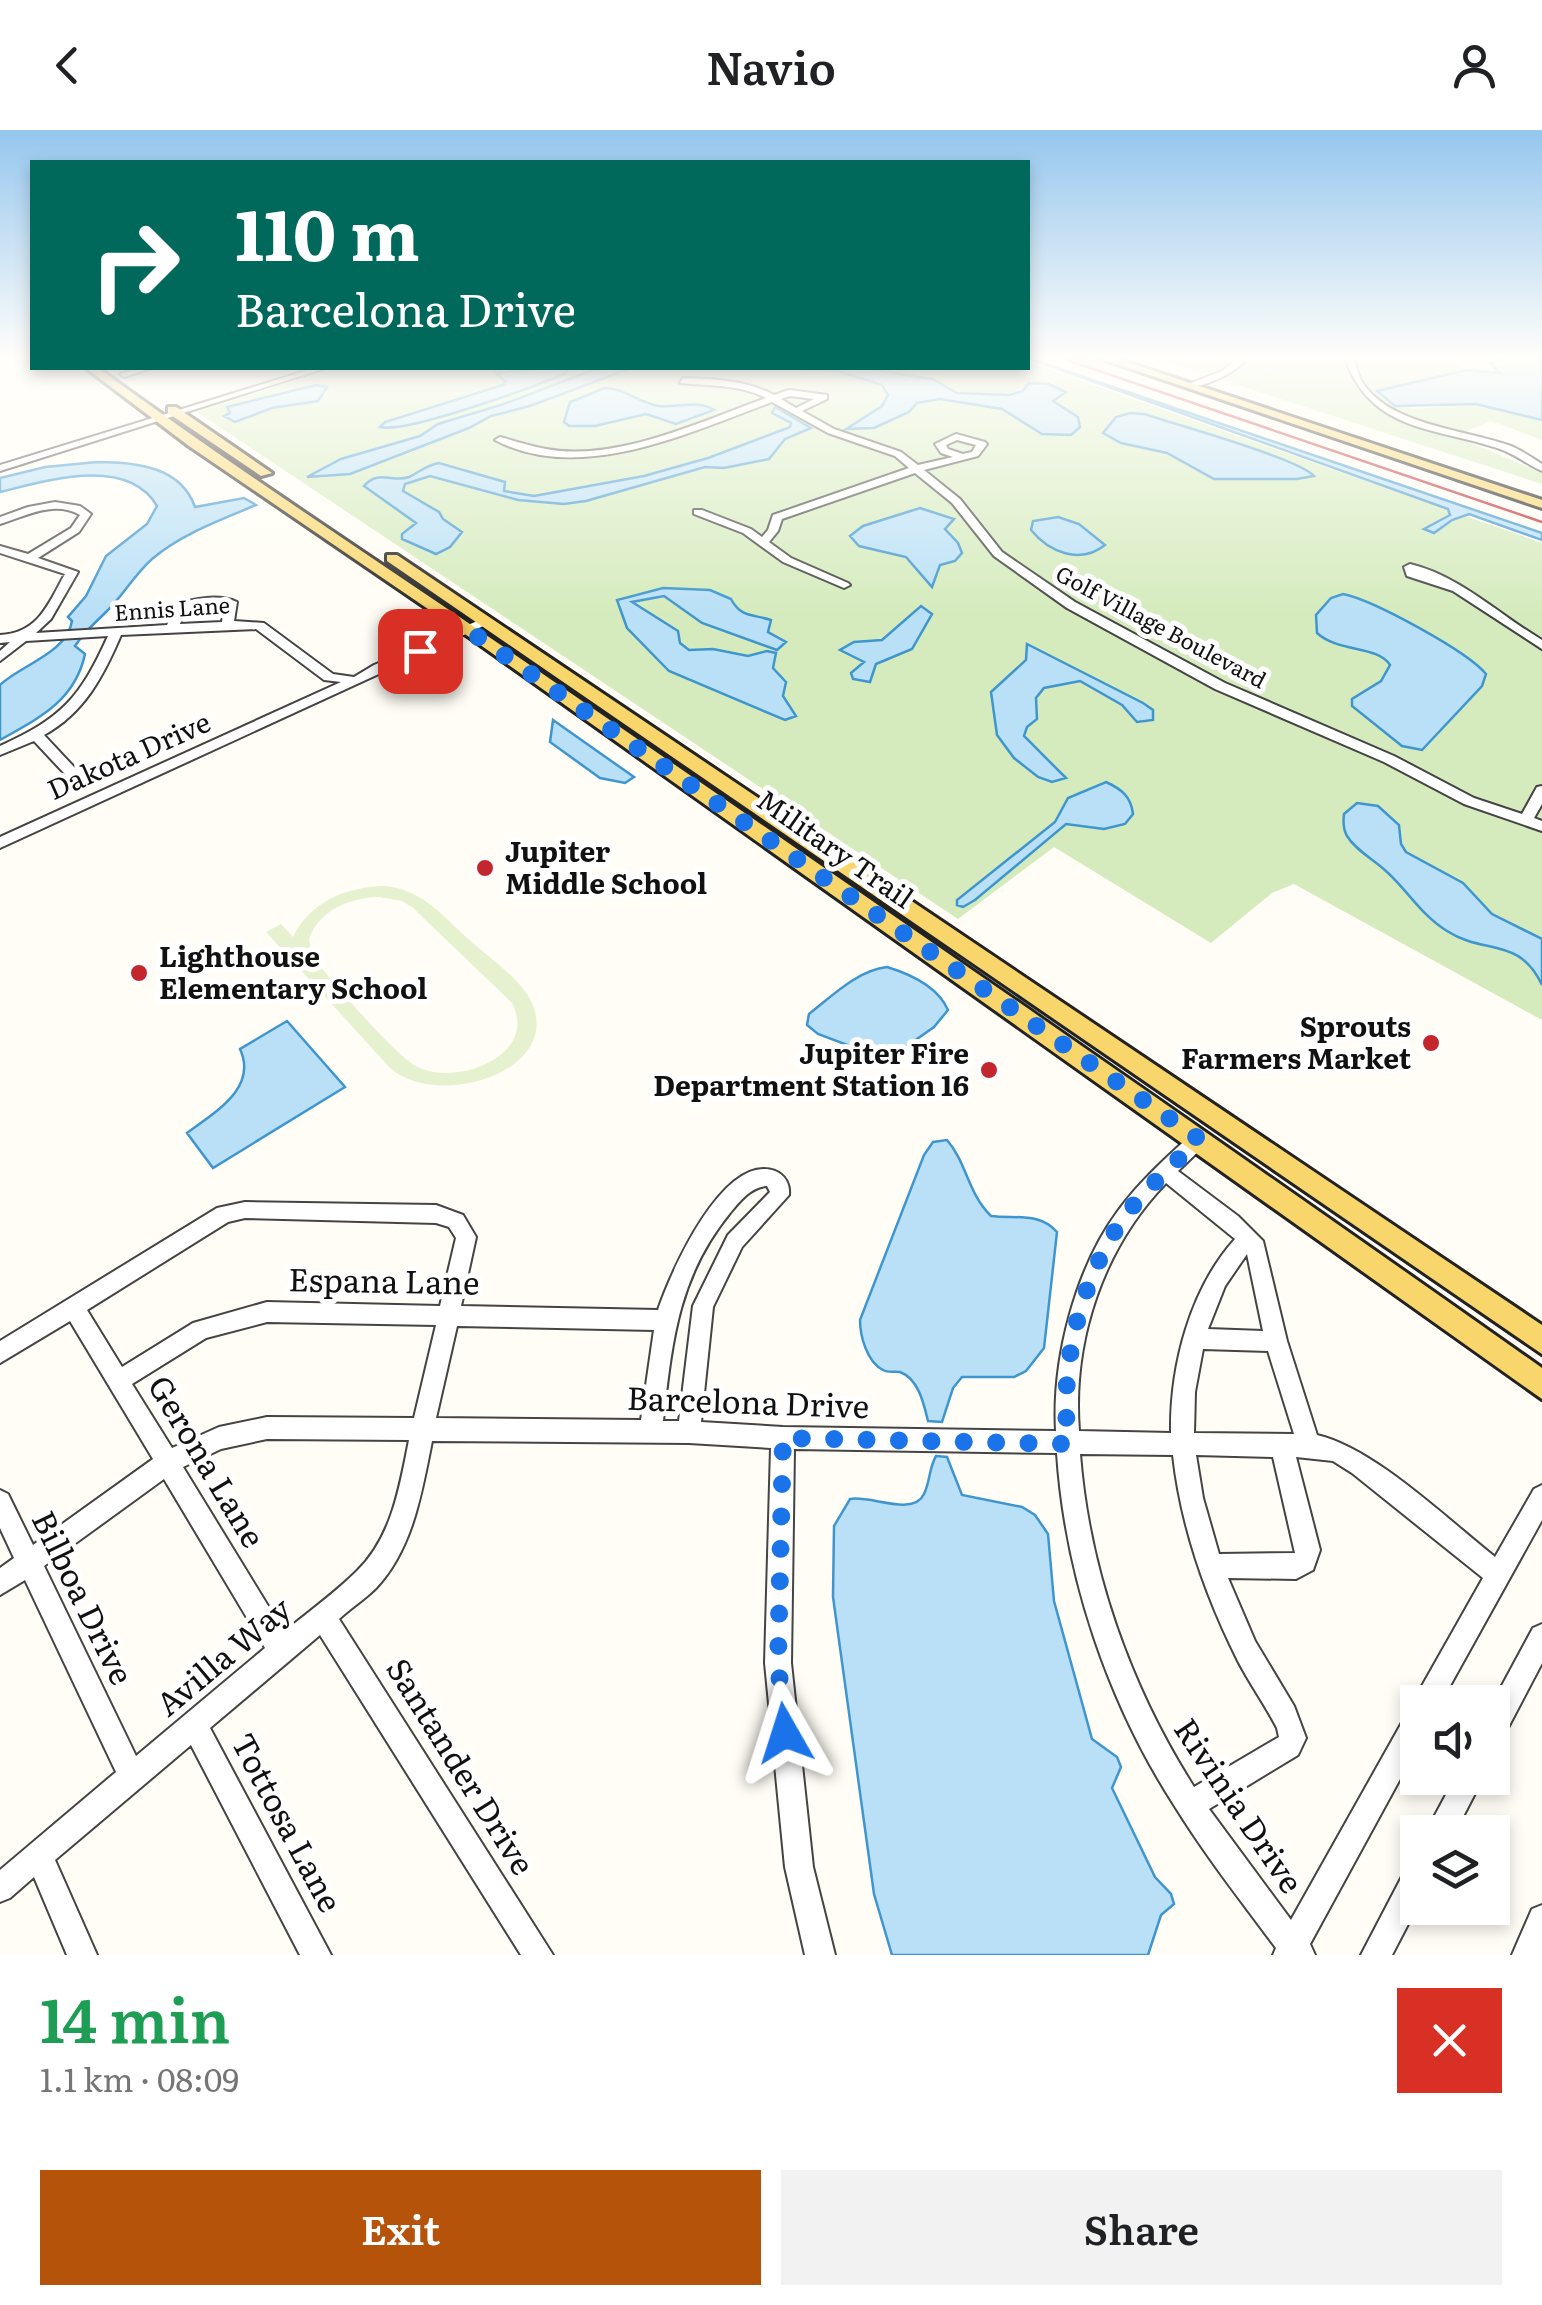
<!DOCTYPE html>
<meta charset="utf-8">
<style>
:root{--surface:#fff;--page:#f2f2f2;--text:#202124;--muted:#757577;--accent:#b45309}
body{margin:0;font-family:Literata,serif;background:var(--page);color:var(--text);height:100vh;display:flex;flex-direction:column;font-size:38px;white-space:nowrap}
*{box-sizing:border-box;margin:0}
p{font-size:32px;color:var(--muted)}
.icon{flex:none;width:55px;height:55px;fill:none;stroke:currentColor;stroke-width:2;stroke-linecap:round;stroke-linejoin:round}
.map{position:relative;height:1825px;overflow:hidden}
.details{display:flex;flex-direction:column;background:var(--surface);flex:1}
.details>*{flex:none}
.guide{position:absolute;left:30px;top:30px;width:1000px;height:210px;border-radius:0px;box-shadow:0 5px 15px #0003;background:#00695c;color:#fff;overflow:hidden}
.controls{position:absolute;left:1400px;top:1555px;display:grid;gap:20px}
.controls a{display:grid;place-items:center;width:110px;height:110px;border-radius:0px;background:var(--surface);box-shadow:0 5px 15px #0003;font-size:50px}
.pin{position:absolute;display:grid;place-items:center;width:85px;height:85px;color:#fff;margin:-42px;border-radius:20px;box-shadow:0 5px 15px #0006}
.me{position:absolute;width:110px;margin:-55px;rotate:354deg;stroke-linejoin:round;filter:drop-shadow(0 0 8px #0008)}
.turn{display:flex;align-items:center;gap:35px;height:210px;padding:0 40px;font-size:45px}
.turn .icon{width:130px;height:130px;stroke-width:2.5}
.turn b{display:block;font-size:70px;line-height:85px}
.round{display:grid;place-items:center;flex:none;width:105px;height:105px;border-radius:0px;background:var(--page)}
.summary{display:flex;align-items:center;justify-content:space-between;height:170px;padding:0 40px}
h1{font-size:60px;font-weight:600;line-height:75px;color:#1e9e55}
.action{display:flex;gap:20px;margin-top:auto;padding:20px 40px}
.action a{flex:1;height:115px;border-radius:0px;background:var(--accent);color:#fff;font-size:40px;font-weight:600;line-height:115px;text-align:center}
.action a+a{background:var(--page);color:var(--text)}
header{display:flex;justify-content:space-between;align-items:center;height:130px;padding:0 40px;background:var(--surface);font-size:45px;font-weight:600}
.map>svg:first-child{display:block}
.green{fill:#d5ebbd}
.pitch{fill:#e6f2cf;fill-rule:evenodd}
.water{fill:#b9e0f7;stroke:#3f96cf;stroke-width:2.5}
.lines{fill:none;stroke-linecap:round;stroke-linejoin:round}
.minor-casing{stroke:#444;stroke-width:4}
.major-casing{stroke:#222;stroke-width:6}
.minor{fill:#fff;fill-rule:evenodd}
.major{fill:#f9d66b;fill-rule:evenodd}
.rail{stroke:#c4262e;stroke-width:2.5}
.route{stroke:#1a73e8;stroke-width:18;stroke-dasharray:0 32.4}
.poi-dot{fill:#c4262e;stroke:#fff;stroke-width:4}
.labels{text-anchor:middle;stroke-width:10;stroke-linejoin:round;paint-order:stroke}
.far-street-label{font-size:22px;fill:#111;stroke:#fff}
.street-label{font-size:28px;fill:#111;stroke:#fff}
.poi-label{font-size:28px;font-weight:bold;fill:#111;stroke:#fff;text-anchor:start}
.near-street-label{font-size:32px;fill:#111;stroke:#fff}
</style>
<header><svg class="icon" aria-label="back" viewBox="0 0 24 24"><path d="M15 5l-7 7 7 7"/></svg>Navio<svg class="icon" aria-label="person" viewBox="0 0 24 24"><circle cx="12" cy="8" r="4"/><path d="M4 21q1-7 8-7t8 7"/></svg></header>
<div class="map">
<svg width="1542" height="1825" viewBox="0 0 1542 1825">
<rect width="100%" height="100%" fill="#fffdf5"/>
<path class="green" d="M1155 228H1443L1467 240 1377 261 1412 279 1476 274 1542 290V310L1491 291 1454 306 1542 343V354Z
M1028 232 1542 413V890L1294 754 1272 763 1211 813 1054 717 958 789 197 282 334 238H1028Z"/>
<path class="pitch" d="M384 756C421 759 441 784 466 807 486 826 521 848 532 873 562 942 437 980 390 938L266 802 281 794 293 807C310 772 346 757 384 756ZM379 767 402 771 413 778 512 873C540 926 453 959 414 935 391 920 331 851 312 826L309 809C320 779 350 768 379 767Z"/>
<path class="water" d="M1028 228 1542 403V410L1469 384 1452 390 1434 403 1424 399 1450 385 1448 379Z
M1505 228H1542V290L1476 274 1395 276 1377 261 1467 240 1500 243 1491 233Z
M549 238H567L566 243C536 256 406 304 380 297L385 292 503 255 506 252 496 243Z
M598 238H631L530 276 491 286 469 298 350 344 307 347 341 329 420 306 438 294 504 274Z
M784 238H863L932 249 957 263 1009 265 1023 261 1029 253 1048 254 1066 262 1053 271 1078 287 1080 297 1071 305 1042 304 1002 279 940 269 917 273 909 282 874 298 846 299 882 276 888 265 882 255 838 241Z
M316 255 327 257 318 271 272 278 235 292 224 286 230 283 227 277Z
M605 258C624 258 639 273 659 276 678 278 697 269 714 280L676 294 646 284 595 296H569L564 292 570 272Z
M775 277 811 298 785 309 769 329 724 338 705 337 586 371 564 374 518 370 430 346 405 354 403 361 439 382 443 389 462 402 450 417 436 424 402 409V404L416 393 364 356C378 339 393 353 409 347 420 342 426 335 439 333L505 352 504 361 534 366 644 346 708 328 790 297 791 293 772 283Z
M1130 283 1144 284C1174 294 1300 329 1314 346L1297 349H1214L1167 323 1121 313 1103 303 1116 287Z
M97 332C137 332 181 337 195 377L244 368 256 375C221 390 181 404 152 429 134 445 123 466 106 482 94 494 84 502 75 516L85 524C75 571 39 588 0 610V555C21 535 67 523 72 491L68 487 86 466 106 426 147 394 157 376C127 325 45 351 0 362V348L45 337Z
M920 378 954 389 945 399 958 413 962 423 955 431 940 435 932 457 906 427 859 416 850 406 863 396Z
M1058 387 1079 394 1105 415C1080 435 1049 422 1031 400L1033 391Z
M663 458 710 460 731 469C741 488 753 484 771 490L768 502 786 512 777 520 702 493 664 466 632 472 678 501 680 513 689 520 713 519 748 526 767 521 776 523 773 538 786 552 783 566 796 586 785 590 669 541 627 498 617 470Z
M1343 464C1373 470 1467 521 1486 544L1482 556 1422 620 1402 616 1352 576V569L1381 551 1390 535C1377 515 1339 523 1317 503L1316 485 1331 468Z
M921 476 932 484 912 519 876 534 870 552 853 549 851 543 864 532 840 520 854 512 882 510Z
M1027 514 1143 573 1153 580V590L1137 592 1122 575 1080 551 1044 558 1036 568 1037 589 1027 597 1024 606 1066 648 1052 652 1038 647 1014 628 997 605 991 562 1026 530Z
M553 590 634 647 625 653 600 648 550 612Z
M1106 652C1121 659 1131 666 1133 684L1125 694 1104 699 1066 694 975 770 963 777 957 775V770L1055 692 1068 668Z
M1357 673 1378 676 1399 695 1401 714 1406 722 1463 753 1492 784 1542 809V855C1519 806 1484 825 1447 801 1422 786 1408 761 1387 742 1375 730 1356 721 1347 706 1343 699 1343 692 1344 684Z
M887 837C910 844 938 857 948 880L934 897 887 930 818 904 807 895 809 884C832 866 858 840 887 837Z
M287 891 345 957 213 1038 187 1003C215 982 258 958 240 919Z
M947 1010C967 1033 968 1064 991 1086 1016 1089 1039 1082 1057 1102L1044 1218 1026 1241 1014 1247H962L953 1258 942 1292 928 1291C924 1275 919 1249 900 1242 894 1241 888 1243 883 1240 867 1232 860 1206 860 1190L924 1025 933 1012Z
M936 1326 947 1327 962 1365 1022 1377 1035 1385 1048 1404 1054 1471 1092 1609 1117 1627 1121 1637 1112 1658 1155 1747 1171 1764 1174 1774 1161 1785 1148 1825H892L874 1764 833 1467 834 1396 850 1369C871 1365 913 1387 924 1364 930 1352 929 1338 936 1326Z"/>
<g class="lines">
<g class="minor-casing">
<path id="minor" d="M1238 228H1247C1235 244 1201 260 1183 256L1222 241Z
M1345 228H1353C1356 235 1358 244 1361 250 1387 295 1463 299 1508 315 1520 319 1531 327 1542 334V341C1528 335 1515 324 1500 319 1436 297 1371 303 1345 228Z
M139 238H152L124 247 120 244Z
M315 238H326L0 341V335Z
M683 248C714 249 746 250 774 265L789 260 827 265V269L802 281 834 299 901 322 918 335 953 327 941 323 935 314 956 304 985 312 987 314 978 326 924 340 960 369 1002 422 1075 472 1225 553 1394 626 1474 668 1522 684 1537 657 1542 656V674L1534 688 1542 691V701L1464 674 1384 632 1215 559 1067 478 994 426 952 373 915 343 782 389 778 401 769 412 791 428 848 453 850 455 844 458 783 432 743 403 694 384V380H702L751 399 762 407 768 400 773 385 909 338 895 326 828 303 772 272C690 302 581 355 495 310L500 307C515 311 530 316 546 319 616 332 700 292 766 268 739 254 709 256 680 253ZM790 266 814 269 796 278 781 269ZM957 310 976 315 972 322 963 324 948 319 946 315Z
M55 372 80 376 91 384 79 402 38 428 78 442 51 489 36 503 167 495 176 475C193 468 220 464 237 472L234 491 264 493 333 544 354 547 374 535 482 489 492 492 0 718V707L341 552 324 550 256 499 121 505C103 547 84 583 44 605L88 652V658H78L34 611 0 625V616C62 588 80 568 108 506L26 511 0 531V521L10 512 0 513V505C39 503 48 474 65 444L0 423V416L28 424 71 398 80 385C54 370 26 386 0 394V387L28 377ZM194 476H224L222 492 180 494 185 480Z
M1410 434C1460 446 1498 484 1542 510V519L1453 461 1407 446 1404 437Z
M1199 1001 1206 1004 1208 1009 1206 1014 1178 1041 1238 1086 1263 1111 1287 1211 1317 1305C1374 1318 1447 1389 1495 1427L1534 1359 1542 1355V1390L1441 1572H1418V1616L1310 1814 1315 1825H1273L1276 1818C1241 1771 1205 1725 1174 1675 1108 1572 1065 1446 1057 1323L794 1319 791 1533 813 1737 835 1825H805L785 1737 765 1533 771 1318 689 1313 432 1311C422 1361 413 1419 376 1458 365 1469 351 1478 339 1489L553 1825H521L320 1505 210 1598 331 1825H300L191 1615 55 1730 97 1825H67L34 1747 10 1768 0 1772V1740L116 1642 25 1450 0 1465V1438L14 1428 0 1398V1360L8 1364 33 1415 153 1329 70 1191 0 1233V1211L217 1078 245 1072 436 1075 463 1085 476 1107 461 1176 658 1180C670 1144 723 1022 775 1041 785 1045 790 1054 789 1065L742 1117 713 1177 701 1292 783 1297 1056 1301C1052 1230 1075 1139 1118 1081 1139 1052 1166 1028 1192 1004ZM1166 1053 1235 1109C1190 1159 1170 1236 1171 1303L1079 1301C1072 1211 1103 1118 1166 1053ZM767 1056 770 1062 728 1105 693 1176 679 1291H663C672 1211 678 1147 730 1083 740 1071 751 1057 767 1056ZM245 1088 436 1093 449 1097 456 1108 440 1176 267 1172 193 1193 122 1237 87 1180 228 1092ZM1247 1124 1263 1201 1208 1199 1225 1156ZM267 1192 436 1195 414 1288 267 1287 219 1297 172 1318 132 1254 206 1208ZM457 1196 654 1200 641 1290 436 1288ZM1203 1219 1268 1221 1294 1304 1194 1303 1195 1262ZM267 1309 409 1310C400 1356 392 1407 357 1441 335 1463 308 1482 284 1502L183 1337 221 1319ZM1080 1324 1173 1325C1181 1397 1206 1467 1238 1531 1250 1554 1265 1575 1277 1598L1279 1607 1194 1657C1131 1558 1089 1441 1080 1324ZM1196 1325 1273 1327 1295 1423 1219 1424 1203 1368ZM1296 1327 1333 1331 1352 1343 1483 1448 1418 1563 1414 1572 1416 1577 1409 1580 1291 1790 1209 1679 1298 1625 1306 1608 1294 1576 1255 1511 1228 1448 1296 1449 1313 1440 1320 1420ZM164 1349 265 1518 136 1626 44 1436Z
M1542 1494V1533L1501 1611 1492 1615V1574L1533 1498Z
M1455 1648H1483L1455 1702H1426Z
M1418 1731V1775L1392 1825H1361L1408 1735Z
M1542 1775V1825H1512L1532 1779Z"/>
</g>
<g class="major-casing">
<path id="major" d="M1099 228H1115L1542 370V378Z
M86 238H98C247 347 403 447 556 553 886 780 1215 1007 1542 1238V1269L472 509 189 316Z
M168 277H176L272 343 261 346 168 283Z
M387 425H397L1542 1195V1224L387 431Z"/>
</g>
<use href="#minor" class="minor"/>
<use href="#major" class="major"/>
<path class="rail" d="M1061 228 1542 392"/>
</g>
<linearGradient id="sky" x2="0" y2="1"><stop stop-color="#95c6ee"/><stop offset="0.47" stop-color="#fffefa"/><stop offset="1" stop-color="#fffefa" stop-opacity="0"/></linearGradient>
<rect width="1542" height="484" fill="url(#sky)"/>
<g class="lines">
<path class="route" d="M420 521 468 500 1199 1009C1179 1029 1158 1048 1139 1069 1097 1115 1071 1191 1067 1252 1065 1273 1067 1294 1067 1314L783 1308 778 1533 785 1603"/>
</g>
<g class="poi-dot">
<circle cx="485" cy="738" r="10"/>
<circle cx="139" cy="843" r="10"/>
<circle cx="1431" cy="913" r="10"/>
<circle cx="989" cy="940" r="10"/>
</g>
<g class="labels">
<g class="far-street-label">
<text transform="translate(172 479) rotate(-4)" y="8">Ennis Lane</text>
<text transform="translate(1161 497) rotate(28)" y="8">Golf Village Boulevard</text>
</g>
<g class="street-label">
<text transform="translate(129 626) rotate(-24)" y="10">Dakota Drive</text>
<text transform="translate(835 719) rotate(35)" y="10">Military Trail</text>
</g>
<g class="poi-label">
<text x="505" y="732">Jupiter<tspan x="505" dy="32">Middle School</tspan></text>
<text x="159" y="837">Lighthouse<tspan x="159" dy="32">Elementary School</tspan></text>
<text x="1411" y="907" text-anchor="end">Sprouts<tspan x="1411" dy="32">Farmers Market</tspan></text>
<text x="969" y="934" text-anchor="end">Jupiter Fire<tspan x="969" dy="32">Department Station 16</tspan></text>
</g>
<g class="near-street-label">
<text transform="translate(384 1152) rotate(1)" y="11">Espana Lane</text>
<text transform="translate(748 1273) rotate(2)" y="11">Barcelona Drive</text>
<text transform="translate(206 1332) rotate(59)" y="11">Gerona Lane</text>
<text transform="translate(82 1468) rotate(64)" y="11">Bilboa Drive</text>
<text transform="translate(224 1527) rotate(-40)" y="11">Avilla Way</text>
<text transform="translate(460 1637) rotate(58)" y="11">Santander Drive</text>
<text transform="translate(1238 1676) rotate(56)" y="11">Rivinia Drive</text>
<text transform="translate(286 1693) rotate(62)" y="11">Tottosa Lane</text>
</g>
</g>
</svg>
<div class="controls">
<a><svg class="icon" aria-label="sound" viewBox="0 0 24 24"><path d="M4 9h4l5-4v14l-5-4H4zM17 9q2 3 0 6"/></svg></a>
<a><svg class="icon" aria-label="layers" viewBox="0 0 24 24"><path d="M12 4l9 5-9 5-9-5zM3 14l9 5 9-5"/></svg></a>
</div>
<div class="pin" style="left:420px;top:521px;background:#d93025"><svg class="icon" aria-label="arrive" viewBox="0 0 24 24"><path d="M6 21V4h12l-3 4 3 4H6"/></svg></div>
<svg class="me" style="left:785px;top:1603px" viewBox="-20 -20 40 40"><path d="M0-17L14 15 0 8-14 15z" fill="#1a73e8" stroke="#fff" stroke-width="4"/></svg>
<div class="guide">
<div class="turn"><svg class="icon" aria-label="right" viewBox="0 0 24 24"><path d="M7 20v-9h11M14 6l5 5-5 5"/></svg><div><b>110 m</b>Barcelona Drive</div></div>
</div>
</div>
<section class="details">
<div class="summary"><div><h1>14 min</h1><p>1.1 km · 08:09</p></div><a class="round" style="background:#d93025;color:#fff"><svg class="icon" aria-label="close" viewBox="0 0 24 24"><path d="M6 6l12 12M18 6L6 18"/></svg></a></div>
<div class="action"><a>Exit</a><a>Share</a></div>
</section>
